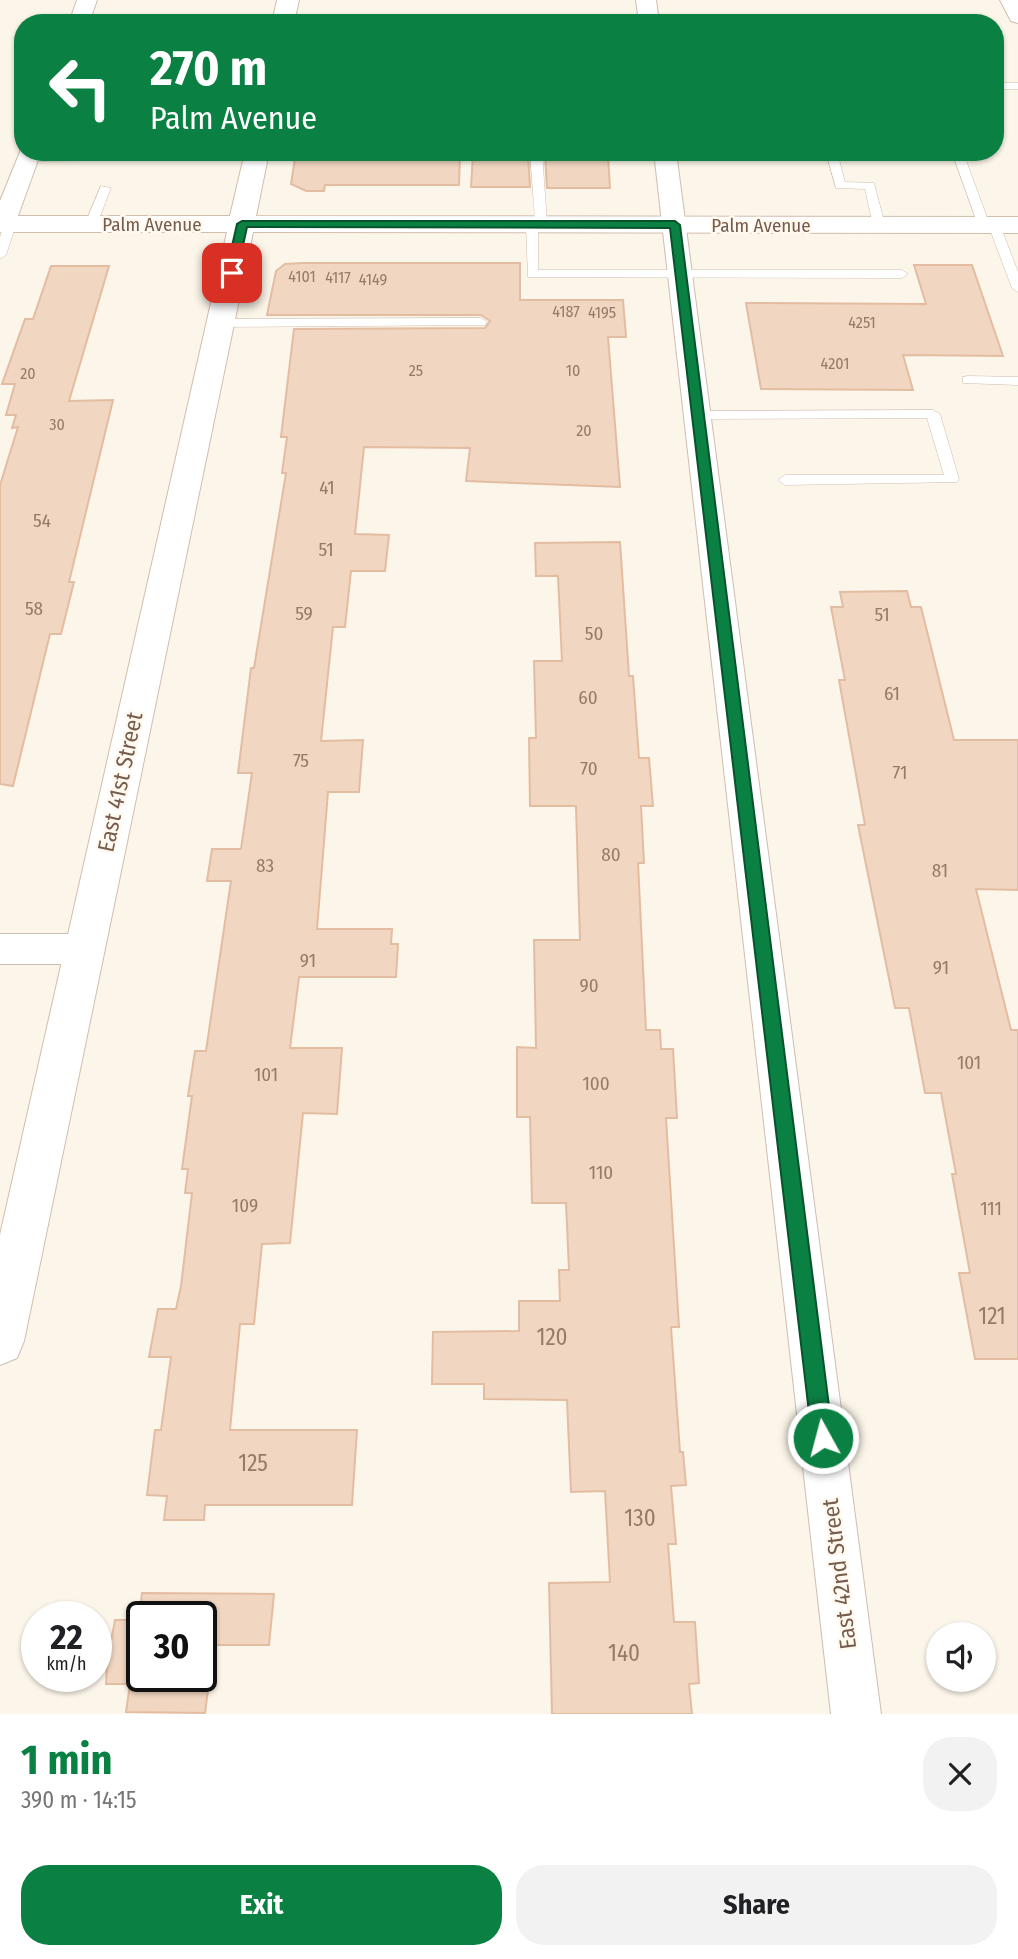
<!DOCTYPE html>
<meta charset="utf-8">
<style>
:root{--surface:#fff;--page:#f2f2f2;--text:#202124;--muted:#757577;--accent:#0b8043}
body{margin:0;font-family:"Fira Sans Condensed",sans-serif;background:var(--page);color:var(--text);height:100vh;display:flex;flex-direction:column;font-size:26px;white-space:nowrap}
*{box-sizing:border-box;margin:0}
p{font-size:23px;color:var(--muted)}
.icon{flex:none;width:38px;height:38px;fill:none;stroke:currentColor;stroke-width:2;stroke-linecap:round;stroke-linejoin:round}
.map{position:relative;height:1714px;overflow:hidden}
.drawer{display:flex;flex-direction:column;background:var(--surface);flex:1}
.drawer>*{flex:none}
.guide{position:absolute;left:14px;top:14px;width:990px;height:147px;border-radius:28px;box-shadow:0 2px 5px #0004;background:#0b8043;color:#fff;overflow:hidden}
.controls{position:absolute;left:926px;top:1622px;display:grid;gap:14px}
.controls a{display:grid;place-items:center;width:70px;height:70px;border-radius:50%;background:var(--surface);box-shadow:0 2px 5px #0004;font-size:35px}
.speed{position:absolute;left:21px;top:1601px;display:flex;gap:14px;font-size:35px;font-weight:700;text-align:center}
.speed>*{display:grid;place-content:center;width:91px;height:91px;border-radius:50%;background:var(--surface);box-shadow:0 2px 5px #0004;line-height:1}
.speed small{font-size:18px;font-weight:400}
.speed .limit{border:4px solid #111;border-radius:10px;background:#fff;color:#111}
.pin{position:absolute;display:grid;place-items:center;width:60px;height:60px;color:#fff;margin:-30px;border-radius:14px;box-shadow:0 4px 10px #0006}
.me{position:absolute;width:77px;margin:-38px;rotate:353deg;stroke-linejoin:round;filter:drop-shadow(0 0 5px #0008)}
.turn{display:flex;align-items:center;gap:24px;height:147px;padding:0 21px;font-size:32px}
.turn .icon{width:91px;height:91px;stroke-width:2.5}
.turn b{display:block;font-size:49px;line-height:60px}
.round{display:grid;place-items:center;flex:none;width:74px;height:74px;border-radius:28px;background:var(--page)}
.overview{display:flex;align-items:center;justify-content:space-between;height:119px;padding:0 21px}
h1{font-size:42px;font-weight:700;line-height:52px;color:var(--accent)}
.primary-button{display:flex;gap:14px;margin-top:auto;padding:14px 21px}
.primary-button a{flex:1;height:80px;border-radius:28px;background:var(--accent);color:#fff;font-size:28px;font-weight:700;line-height:80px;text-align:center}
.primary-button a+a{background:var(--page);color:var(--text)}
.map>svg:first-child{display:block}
.building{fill:#f1d6c1;stroke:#e3bda2;stroke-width:2;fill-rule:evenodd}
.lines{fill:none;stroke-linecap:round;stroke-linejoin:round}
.lane-casing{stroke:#cebeaf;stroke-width:1}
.street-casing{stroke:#cebeaf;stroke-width:2}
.secondary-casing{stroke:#d1beac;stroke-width:2}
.lane{fill:#fff;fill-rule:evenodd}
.street{fill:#fff;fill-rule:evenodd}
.secondary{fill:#fff;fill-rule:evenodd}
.route{fill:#0b8043;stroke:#07532c;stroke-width:2}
.labels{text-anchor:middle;stroke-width:5;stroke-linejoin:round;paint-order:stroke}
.far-number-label{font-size:16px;fill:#957b6a}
.far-street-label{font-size:19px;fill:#765d4d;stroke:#fff9ef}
.number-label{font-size:19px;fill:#957b6a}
.street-label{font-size:23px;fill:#765d4d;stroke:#fff9ef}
.near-number-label{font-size:23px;fill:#957b6a}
</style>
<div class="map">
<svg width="1018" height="1714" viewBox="0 0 1018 1714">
<rect width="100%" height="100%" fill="#fcf5e9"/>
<path class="building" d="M296 152 460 153 459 185H325L324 191H306L291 184Z
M473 154 528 155 530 187H471Z
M545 155 608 156 610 188H547Z
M302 263H520V300H623L626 337H608L620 487 466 481 470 448 364 447 355 534 389 535 385 571H351L345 627H333L321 741 363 740 359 792H328L317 929H392L391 944H398L396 977H299L290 1048H342L337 1114 303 1113 290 1243 262 1244 254 1324H240L230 1430H357L352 1505H205L204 1520H164L167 1496 147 1495 155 1430H161L171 1357H149L158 1309H176L181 1286 192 1193H185L188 1169H182L192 1096H188L195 1051H206L231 881H207L212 849H241L252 773H238L251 668H254L286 473H282L287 437H281L294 329 485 328 490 321 481 315H267L276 271 285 264Z
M914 265H972L1003 356 903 355 913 390 761 389 746 303 926 304Z
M51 266H109L69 401 113 400 69 582H74L61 634H50L13 786 0 784V485L18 427 12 428 16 415H6L15 384H2L25 319H33Z
M620 542 629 676H633L639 758H649L653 806H641L644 863H638L646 1030H660L661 1049H673L677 1118H666L679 1327H671L680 1452H683L686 1485 671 1486 676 1544H668L674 1622H695L699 1683 689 1684 692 1714H552L549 1583 610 1582 605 1491 571 1492 567 1400 484 1399V1384H432L433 1332 519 1331V1301H560L559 1270H569L566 1203H532L530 1117H517V1047L536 1048 534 940H580L576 806H530L529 738H536L534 661H562L558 576H536L535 543Z
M907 591 911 607H921L954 740H1018V890L976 889 1011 1030H1018V1359H975L959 1273H970L952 1174H956L941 1093H925L909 1008H895L858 825H865L839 680H845L831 607H843L840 592Z
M142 1593 274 1594 269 1645H214L205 1713 126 1712 130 1684H106L107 1663 115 1620H139ZM142 1617H201V1676H142Z"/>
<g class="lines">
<g class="lane-casing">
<path id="lane" d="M996 83H1018V89H996Z
M530 152H542L547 224 538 227V270H902L908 274 902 278 528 277 526 224 535 221Z
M826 152H837L845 182 874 183 885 225 883 227 873 225 865 189 836 188Z
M952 152H963L989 223 994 221 1000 225 1018 272V292L1012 288 989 227 984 229 978 225Z
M256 154 260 155V159L28 161 22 158 28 155Z
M101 186 111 188 97 224 87 226 85 224Z
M10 220 16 224 6 255 0 259V237L4 224Z
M481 318 487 322 485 325 221 327 215 323 221 319Z
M968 376 1018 377V385L963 383V377Z
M933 410 940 414 959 479 957 482 785 485 778 480 785 475H944L927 418 698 419 691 415 698 411Z"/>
</g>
<g class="street-casing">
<path id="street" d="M77 0H97L89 23H69Z
M636 0H656L659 23H639Z
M1000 0H1018V23L1011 21Z
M22 147 23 152H41L15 224 11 229 0 230V201Z
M654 152H676L881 1714H831Z
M0 934H83L96 938 101 949 96 960 83 964H0Z"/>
</g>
<g class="secondary-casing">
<path id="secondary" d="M277 0H299L294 23H272Z
M245 152H269L256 216 1018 217V233L253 232 24 1341 17 1358 0 1365V1235L227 232H0V216H230Z"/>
</g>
<use href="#lane" class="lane"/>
<use href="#street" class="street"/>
<use href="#secondary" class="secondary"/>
</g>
<path class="route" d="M675 221 680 225 833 1438 830 1445 823 1448 815 1445 812 1438 670 228 247 227 237 273 232 277 226 273 237 224 242 221Z"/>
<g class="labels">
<g class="far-number-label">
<text x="302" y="282">4101</text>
<text x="338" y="283">4117</text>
<text x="373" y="285">4149</text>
<text x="566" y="317">4187</text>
<text x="602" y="318">4195</text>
<text x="862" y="328">4251</text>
<text x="835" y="369">4201</text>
<text x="416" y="376">25</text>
<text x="573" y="376">10</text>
<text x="28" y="379">20</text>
<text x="57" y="430">30</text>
<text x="584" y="436">20</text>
</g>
<g class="far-street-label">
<text x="152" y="231">Palm Avenue</text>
<text x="761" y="232">Palm Avenue</text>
</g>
<g class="number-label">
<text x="327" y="494">41</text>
<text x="42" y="527">54</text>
<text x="326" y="556">51</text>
<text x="34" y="615">58</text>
<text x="304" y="620">59</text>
<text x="882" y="621">51</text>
<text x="594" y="640">50</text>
<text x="892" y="700">61</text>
<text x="588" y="704">60</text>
<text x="301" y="767">75</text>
<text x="589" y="775">70</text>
<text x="900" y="779">71</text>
<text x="611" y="861">80</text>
<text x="265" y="872">83</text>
<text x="940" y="877">81</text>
<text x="308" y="967">91</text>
<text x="941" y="974">91</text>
<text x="589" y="992">90</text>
<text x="969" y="1069">101</text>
<text x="266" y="1081">101</text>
<text x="596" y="1090">100</text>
<text x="601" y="1179">110</text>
<text x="245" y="1212">109</text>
<text x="991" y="1215">111</text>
</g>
<g class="street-label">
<text transform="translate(120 782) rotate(-78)" y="8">East 41st Street</text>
<text transform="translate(839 1574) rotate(-97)" y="8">East 42nd Street</text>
</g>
<g class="near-number-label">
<text x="992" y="1324">121</text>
<text x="552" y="1345">120</text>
<text x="253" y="1471">125</text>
<text x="640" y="1526">130</text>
<text x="624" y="1661">140</text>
</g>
</g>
</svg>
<div class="controls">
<a><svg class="icon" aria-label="sound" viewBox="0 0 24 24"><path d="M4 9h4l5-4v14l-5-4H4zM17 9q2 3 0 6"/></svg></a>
</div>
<div class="speed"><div>22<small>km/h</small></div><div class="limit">30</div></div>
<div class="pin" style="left:232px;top:273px;background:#d93025"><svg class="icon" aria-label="arrive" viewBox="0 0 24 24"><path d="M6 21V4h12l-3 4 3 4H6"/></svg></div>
<svg class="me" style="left:823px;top:1438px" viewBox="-20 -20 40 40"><circle r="17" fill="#0b8043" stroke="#fff" stroke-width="3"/><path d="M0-11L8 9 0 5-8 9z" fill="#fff"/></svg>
<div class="guide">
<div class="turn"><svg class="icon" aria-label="left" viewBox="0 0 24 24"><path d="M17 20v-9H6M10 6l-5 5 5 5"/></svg><div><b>270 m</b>Palm Avenue</div></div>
</div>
</div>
<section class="drawer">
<div class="overview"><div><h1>1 min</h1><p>390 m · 14:15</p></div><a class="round"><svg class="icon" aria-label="close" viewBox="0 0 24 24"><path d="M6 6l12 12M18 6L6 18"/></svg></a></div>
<div class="primary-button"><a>Exit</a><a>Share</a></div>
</section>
